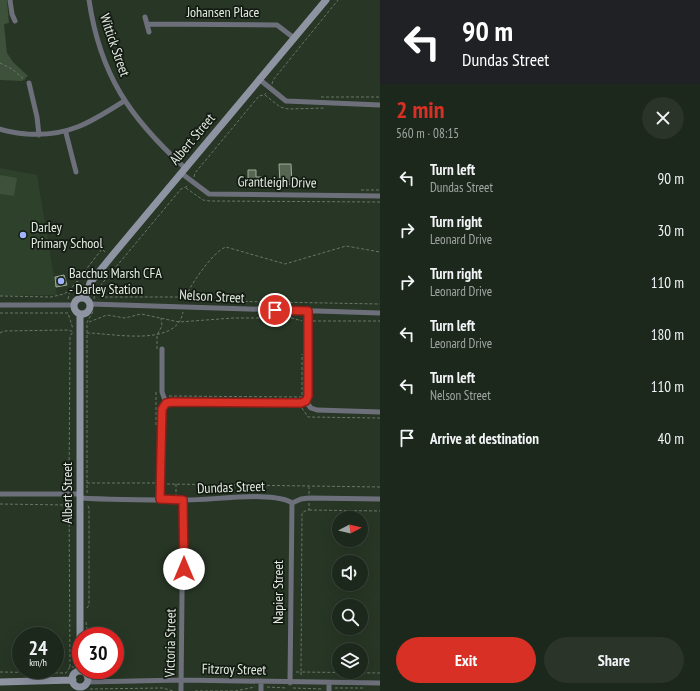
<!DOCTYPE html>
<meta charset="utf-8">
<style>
:root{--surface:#1d281c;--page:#2a3429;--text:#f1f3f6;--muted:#a0a6a3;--line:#3b443b;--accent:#d93025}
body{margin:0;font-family:"PT Sans Narrow",sans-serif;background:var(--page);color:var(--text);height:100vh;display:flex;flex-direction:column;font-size:15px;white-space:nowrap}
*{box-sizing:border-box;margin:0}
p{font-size:13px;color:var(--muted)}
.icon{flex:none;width:22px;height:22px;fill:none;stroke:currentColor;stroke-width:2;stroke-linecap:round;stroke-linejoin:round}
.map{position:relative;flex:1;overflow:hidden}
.side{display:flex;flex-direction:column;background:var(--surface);width:320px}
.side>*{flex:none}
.top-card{background:#202124;color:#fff;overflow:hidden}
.needle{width:26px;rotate:83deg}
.fabs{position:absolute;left:332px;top:511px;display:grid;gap:8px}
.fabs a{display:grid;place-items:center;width:36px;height:36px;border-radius:50%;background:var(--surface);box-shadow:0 4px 16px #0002,0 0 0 1px var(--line);font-size:20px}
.speed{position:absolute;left:12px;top:627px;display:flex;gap:8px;font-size:20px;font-weight:700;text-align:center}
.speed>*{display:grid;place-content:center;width:52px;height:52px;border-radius:50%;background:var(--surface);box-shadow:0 4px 16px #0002,0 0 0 1px var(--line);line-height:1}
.speed small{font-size:10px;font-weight:400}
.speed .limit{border:6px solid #d22;background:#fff;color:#111}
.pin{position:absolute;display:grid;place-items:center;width:34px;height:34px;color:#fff;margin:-17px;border:2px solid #fff;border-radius:50%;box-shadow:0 1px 4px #0007}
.me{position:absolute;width:44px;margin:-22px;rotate:0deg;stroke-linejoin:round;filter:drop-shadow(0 0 3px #0008)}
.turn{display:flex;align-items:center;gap:14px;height:84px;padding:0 16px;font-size:18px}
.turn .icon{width:52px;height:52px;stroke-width:2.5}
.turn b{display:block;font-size:28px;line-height:34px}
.round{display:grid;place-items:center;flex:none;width:42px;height:42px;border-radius:21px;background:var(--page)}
.head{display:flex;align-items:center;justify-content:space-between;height:68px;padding:0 16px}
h1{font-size:24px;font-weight:700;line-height:30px;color:var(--accent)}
.cta{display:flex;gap:8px;margin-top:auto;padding:8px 16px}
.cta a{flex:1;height:46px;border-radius:24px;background:var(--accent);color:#fff;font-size:16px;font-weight:700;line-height:46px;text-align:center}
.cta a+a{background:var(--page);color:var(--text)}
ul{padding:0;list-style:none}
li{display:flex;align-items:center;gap:12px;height:52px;padding:0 16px}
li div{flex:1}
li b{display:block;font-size:15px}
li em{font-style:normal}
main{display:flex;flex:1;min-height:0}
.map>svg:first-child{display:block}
.built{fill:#2e412b}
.green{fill:#3e513b}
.building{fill:#566653;stroke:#9bad98}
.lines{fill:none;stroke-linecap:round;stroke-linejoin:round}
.path{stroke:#6a7668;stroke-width:1;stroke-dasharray:3 2;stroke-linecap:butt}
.street{stroke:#6d707a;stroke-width:5}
.secondary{stroke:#8f94a3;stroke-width:7}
.route-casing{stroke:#8d1f18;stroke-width:10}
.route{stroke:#d93025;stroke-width:7}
.poi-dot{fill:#a0b3fd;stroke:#141b13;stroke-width:1.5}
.labels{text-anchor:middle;stroke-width:3.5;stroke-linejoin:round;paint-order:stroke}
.street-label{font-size:14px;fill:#e3ece1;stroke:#141b13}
.poi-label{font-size:14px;fill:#e3ece1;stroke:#141b13;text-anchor:start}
</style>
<main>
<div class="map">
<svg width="380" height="691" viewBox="0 0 380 691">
<rect width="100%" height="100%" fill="#273625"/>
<path class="built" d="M0 168 37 175 57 295 0 296Z"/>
<path class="green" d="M0 0H7L9 23 4 24 7 53 13 62 28 76 22 81 0 80Z
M0 175 17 178 14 196 0 194Z"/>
<path class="building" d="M279 164H291L292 184 280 185Z
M248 170H256V177H262V185L248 184Z
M64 275 67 285 56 287 55 277Z"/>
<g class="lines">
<path class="path" d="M0 63 12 69 25 80
M272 84 273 80 338 0
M265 95 280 107 288 109 325 108
M321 97H380
M194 177 195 173 259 96 264 95 266 93
M186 188 203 200 210 201 380 202
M361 190H380
M77 281 83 285
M96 293 102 297H181L219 301 380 304
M0 296 51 297 64 294 70 290 102 249 106 253
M68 299 70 290
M94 299 95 292 181 189 188 186
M184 301C188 288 213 251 226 247L285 264 346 246 380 252
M0 313H68L73 329
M313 321H380
M89 322 107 315 125 318 141 314 179 322 233 318H292L302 321
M0 333 4 331 68 330 74 332
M87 333C112 333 177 348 183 312
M157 349V335L162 326 161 318
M302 395V354
M169 396 302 397
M302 408 308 417 380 418
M156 425V392
M87 483H155
M167 484 380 487
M176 484V495
M69 490 70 336 73 332
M87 493V322L94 310
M309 494V487
M69 499 70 668
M309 503V510L305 511 302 513 301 672 380 673
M0 504 67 505
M309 510 380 511
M87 608 89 605V508L87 504
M86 622 88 636
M88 670 90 677
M0 672 66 673 70 667H74
M296 672H301V676
M267 687 287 688
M293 688 323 689
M335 688H365
M90 689 163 688 173 691
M195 691H235L255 687"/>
<path class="street" d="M10 0 12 14 15 21
M89 0C100 75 130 118 185 168
M145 17 149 32
M147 24 277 25 294 38
M259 79 286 101 380 105
M29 83 37 117 39 135
M0 129C9 132 17 133 27 134 68 137 91 122 124 101
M66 133 76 172
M181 173 209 194 380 196
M90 304 380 313
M0 305H74
M162 349V392L166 403
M305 401 311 408 317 410 380 412
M0 494H80
M80 498C114 500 149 500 184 500 207 501 275 490 292 503L301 499 309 498 380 499
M160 499 162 409 166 403H301L305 401 308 396V311
M87 682 181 680 380 683
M261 683V691
M290 683 292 503
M329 683V691
M181 691 183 500"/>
<path class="secondary" d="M74 306a8 8 0 1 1 16 0a8 8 0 1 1-16 0Z
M85 298 90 283 111 257 326 0
M80 671V314
M72 679a8 8 0 1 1 16 0a8 8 0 1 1-16 0Z
M0 682 73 680"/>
</g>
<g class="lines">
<g class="route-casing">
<path id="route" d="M184 569 183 500 160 499 162 409 166 403 172 402 301 403 306 401 308 396V311L275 310"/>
</g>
<use href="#route" class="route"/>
</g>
<g class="poi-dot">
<circle cx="23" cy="235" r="4"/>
<circle cx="61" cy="281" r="4"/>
</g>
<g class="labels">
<g class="street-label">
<text x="223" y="17">Johansen Place</text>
<text transform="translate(115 45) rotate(71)" y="5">Wittick Street</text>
<text transform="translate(192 139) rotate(-50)" y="5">Albert Street</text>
<text transform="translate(277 182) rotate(1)" y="5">Grantleigh Drive</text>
<text transform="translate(212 296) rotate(3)" y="5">Nelson Street</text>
<text transform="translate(231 487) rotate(-2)" y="5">Dundas Street</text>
<text transform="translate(67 493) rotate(-90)" y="5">Albert Street</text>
<text transform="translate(278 592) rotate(-90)" y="5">Napier Street</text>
<text transform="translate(170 643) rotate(-89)" y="5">Victoria Street</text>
<text transform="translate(234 669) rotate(1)" y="5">Fitzroy Street</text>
</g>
<g class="poi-label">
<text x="31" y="232">Darley<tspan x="31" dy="16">Primary School</tspan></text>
<text x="69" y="278">Bacchus Marsh CFA<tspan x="69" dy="16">- Darley Station</tspan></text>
</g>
</g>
</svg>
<div class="fabs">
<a><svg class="needle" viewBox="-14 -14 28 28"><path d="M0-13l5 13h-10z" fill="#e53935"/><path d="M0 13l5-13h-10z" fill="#a0a6a3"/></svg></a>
<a><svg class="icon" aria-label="sound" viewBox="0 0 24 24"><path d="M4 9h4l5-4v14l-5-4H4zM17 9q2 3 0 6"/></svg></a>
<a><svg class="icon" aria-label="search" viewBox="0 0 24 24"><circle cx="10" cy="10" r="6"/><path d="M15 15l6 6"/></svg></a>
<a><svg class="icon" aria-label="layers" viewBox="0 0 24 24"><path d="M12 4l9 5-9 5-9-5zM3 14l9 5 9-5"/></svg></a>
</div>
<div class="speed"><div>24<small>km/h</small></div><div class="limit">30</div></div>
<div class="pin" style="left:275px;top:310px;background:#d93025"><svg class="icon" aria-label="arrive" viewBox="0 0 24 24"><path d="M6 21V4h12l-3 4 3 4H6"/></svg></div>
<svg class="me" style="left:184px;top:569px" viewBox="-20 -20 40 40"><circle r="19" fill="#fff"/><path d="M0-13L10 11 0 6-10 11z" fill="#d93025"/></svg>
</div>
<section class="side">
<div class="top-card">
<div class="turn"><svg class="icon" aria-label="left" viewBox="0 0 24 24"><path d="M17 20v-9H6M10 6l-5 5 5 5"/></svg><div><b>90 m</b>Dundas Street</div></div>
</div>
<div class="head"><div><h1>2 min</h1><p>560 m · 08:15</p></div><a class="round"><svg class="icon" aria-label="close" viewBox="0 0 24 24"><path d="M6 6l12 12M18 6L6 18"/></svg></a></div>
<ul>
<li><svg class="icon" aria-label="left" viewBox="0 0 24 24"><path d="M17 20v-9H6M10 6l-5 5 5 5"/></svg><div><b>Turn left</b><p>Dundas Street</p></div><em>90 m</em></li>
<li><svg class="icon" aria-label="right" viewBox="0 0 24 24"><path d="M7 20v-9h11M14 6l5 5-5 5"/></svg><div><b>Turn right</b><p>Leonard Drive</p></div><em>30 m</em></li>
<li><svg class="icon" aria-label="right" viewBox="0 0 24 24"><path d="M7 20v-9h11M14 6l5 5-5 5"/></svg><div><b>Turn right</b><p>Leonard Drive</p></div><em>110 m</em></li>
<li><svg class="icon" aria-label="left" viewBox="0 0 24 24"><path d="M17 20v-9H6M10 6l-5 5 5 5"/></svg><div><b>Turn left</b><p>Leonard Drive</p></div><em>180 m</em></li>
<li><svg class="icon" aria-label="left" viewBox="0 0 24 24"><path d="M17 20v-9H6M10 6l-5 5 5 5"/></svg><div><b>Turn left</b><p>Nelson Street</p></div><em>110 m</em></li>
<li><svg class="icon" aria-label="arrive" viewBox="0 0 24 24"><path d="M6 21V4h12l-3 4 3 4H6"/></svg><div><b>Arrive at destination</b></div><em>40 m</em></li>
</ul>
<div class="cta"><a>Exit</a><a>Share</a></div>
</section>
</main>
